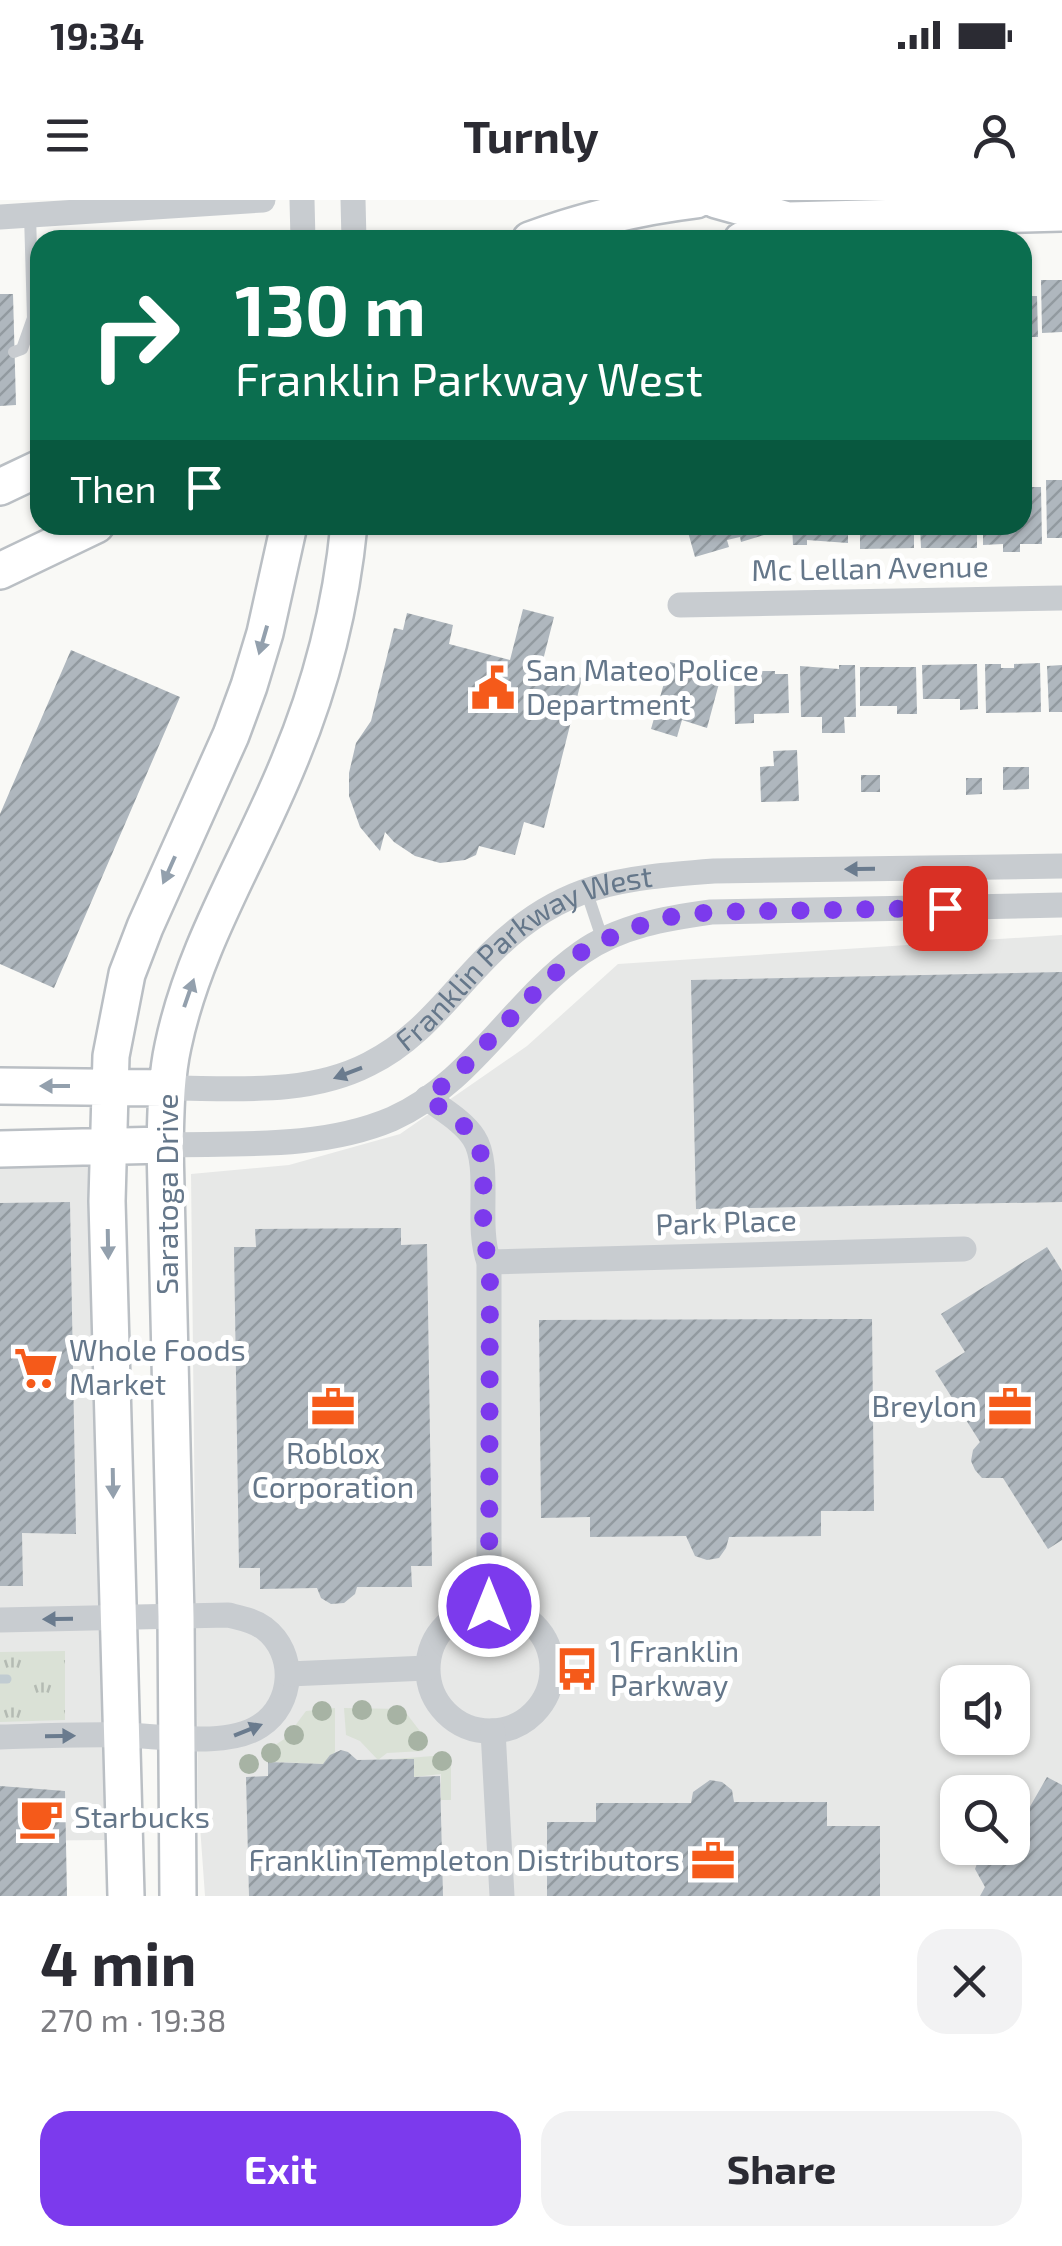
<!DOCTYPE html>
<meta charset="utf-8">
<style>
:root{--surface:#fff;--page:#f2f2f3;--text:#2b2b33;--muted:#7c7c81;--accent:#7c3aed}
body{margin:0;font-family:"Exo 2",sans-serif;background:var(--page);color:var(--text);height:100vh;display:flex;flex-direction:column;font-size:38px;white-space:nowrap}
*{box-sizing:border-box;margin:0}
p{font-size:32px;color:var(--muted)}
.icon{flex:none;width:55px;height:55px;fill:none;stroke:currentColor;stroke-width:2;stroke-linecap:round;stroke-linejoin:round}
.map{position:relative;height:1696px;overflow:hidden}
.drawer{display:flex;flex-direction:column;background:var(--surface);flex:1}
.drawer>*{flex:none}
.top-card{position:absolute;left:30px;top:30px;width:1002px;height:305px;border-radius:30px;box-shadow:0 2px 8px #0004;background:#0b6e4f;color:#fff;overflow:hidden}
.tools{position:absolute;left:940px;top:1465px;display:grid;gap:20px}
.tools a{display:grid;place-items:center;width:90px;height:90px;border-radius:20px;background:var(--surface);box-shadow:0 2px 8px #0004;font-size:50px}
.pin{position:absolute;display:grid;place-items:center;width:85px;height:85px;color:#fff;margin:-42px;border-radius:20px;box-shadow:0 5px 15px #0006}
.me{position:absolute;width:110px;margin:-55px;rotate:0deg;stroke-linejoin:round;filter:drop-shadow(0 0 8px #0008)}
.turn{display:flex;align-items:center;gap:35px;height:210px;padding:0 40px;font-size:45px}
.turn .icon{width:130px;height:130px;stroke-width:2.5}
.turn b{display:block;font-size:70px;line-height:85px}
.then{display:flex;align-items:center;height:95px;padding:0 40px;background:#0003;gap:20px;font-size:38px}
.round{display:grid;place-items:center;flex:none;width:105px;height:105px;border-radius:30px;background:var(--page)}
.overview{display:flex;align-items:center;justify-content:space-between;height:170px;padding:0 40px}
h1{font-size:60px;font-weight:700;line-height:75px}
.cta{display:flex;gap:20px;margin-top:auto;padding:20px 40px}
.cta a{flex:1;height:115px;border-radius:30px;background:var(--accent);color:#fff;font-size:40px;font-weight:700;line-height:115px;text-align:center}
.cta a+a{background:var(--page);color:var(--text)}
.status{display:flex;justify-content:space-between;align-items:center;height:70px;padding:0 50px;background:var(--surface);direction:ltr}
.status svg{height:28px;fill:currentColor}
header{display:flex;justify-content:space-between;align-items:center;height:130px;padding:0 40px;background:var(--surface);font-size:45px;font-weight:700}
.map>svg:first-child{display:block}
.built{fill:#e7e8e7;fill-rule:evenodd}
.green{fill:#dae1d6}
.park{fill:url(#park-tufts)}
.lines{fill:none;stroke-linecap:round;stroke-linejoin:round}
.stream{stroke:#c1ccd2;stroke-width:9}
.building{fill:url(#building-hatch)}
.secondary-casing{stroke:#babfc4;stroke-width:40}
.service{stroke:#c8ccd0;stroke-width:12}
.minor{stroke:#c8ccd0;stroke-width:25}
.secondary{stroke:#fff;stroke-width:35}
.tree{fill:#a7b3a4}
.oneway{fill:#93a0ad}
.oneway2{fill:#6a7b8e}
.route{stroke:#7c3aed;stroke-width:18;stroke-dasharray:0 32.4}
.labels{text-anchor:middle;stroke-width:10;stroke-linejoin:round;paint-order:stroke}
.street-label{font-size:30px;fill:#65778a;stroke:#fff}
.poi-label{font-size:30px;fill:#65778a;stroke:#fff;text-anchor:start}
</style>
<div class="status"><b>19:34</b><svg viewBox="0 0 49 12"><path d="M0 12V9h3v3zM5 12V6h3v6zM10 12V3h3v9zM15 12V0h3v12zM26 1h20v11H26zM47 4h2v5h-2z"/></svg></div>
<header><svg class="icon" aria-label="menu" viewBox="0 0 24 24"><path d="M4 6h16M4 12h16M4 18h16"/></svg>Turnly<svg class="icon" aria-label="person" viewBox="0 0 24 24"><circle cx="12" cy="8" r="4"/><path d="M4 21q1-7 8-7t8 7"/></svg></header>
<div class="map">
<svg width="1062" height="1696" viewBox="0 0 1062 1696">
<defs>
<pattern id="park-tufts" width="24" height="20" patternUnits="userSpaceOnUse" patternTransform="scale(2.5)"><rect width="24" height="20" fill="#dae1d6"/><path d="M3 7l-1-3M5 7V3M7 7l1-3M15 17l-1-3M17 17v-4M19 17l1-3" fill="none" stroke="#b4bbb3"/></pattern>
<pattern id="building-hatch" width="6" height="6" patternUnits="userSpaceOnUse" patternTransform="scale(2.5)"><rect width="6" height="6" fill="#afb7be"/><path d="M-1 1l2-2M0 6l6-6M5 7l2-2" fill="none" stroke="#929aa0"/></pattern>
</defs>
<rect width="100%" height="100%" fill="#f9f9f6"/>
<path class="built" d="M1062 735V1696H205L198 1598 191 974 289 965 400 934 527 846 618 764ZM958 1482H1012V1538H958ZM958 1592H1012V1648H958Z
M98 963 107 1640 0 1641V967Z"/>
<path class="green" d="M335 1508V1552L323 1564 276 1562 272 1547 286 1538 306 1511Z
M344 1508 403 1509 426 1539 423 1551 387 1553 378 1560 360 1541 346 1535Z
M446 1555 451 1560V1600H441V1574L414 1577 382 1560Z"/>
<path class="park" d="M65 1451V1520L0 1522V1452Z"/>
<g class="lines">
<path class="stream" d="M0 1479H7"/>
</g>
<path class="building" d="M1041 80H1062V132L1042 133Z
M0 94H13L16 205 0 206Z
M1022 96H1037L1038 137H1022Z
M1046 280H1062V338H1047Z
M1022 287H1041L1042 344H1020V352H1003V344L983 345V325H1022Z
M686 325H762L764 335 741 342 740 337 727 340 729 347 695 357Z
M792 325H848V343L807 340V345H793Z
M860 325H914V348L860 349Z
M920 325H977V348H921Z
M523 409 554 417 541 468 582 478 544 628 524 622 515 655 479 646 476 655 465 660 440 663 415 656 394 642 385 632 380 651 360 627 349 596V573L356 543 371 521 394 428 403 430 407 413 453 425 449 444 510 460Z
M71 450 180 497 54 788 0 764V614Z
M670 462 684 466 682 471 696 475 698 470 721 476 707 528 682 520 677 537 651 529Z
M1040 463 1041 512 986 513 985 464H1001V468H1014V464Z
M977 464 978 509 960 510V499H923L922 465Z
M839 465H855L856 517H844L845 533H822V517H801L800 466 839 469Z
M1062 465V512H1049L1047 466Z
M860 467H916L917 514H897V506H860Z
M734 471H775V474H788L789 513 754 514V523L735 524Z
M797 550 799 601 761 602 760 567 774 566 773 551Z
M1003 567H1029V589L1003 590Z
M861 575H880V592H861Z
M966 578H982V594L966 595Z
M1062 772V1002L696 1009 691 780Z
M70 1002 76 1334 22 1333 23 1386H0V1003Z
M401 1028V1045L427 1044 432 1366H411L412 1387H357L355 1394 344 1403 331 1404 321 1398 317 1388 260 1389V1368H239L234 1047H256L255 1029Z
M1047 1047 1062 1071V1340L1048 1349 1003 1278H982L975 1270 971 1261 973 1250 980 1242 935 1171 965 1152 941 1114Z
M872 1119 874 1311H821V1336L729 1337 726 1348 719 1358 707 1360 695 1356 686 1336 590 1337V1317L541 1318 539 1120Z
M341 1550 348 1552 357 1560 414 1559V1577L440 1576 443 1696H249L246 1577 268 1576V1562L323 1564 330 1555Z
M1047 1577 1062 1585V1696H980L985 1687 975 1669 979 1659 985 1651 995 1648 1006 1650 1012 1648V1638Z
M710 1580 722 1582 732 1590 734 1602H827V1626H880V1696H547V1622H596V1603H691L693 1592Z
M0 1586 65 1591 67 1696H0Z"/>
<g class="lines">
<g class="secondary-casing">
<path id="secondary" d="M716 0 788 20 1062 13
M530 40C584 20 639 7 696 0
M742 40 788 20
M0 287 40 268
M0 371 96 325
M0 886 167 888
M0 949 165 945
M126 1696 107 1001 111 856 127 774 145 727 231 535 249 486 265 433 289 325
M178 1696 176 1416 165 945C166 912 166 878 173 846 194 745 251 656 289 562 321 486 341 407 349 325"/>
</g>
<path class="service" d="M14 152 22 149 33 118 30 15
M586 690 603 741"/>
<g class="minor">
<path d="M302 0 303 40"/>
<path d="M353 0 354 40"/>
<path d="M0 17 263 0"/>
<path d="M680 405 1062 398"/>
<path id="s1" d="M167 888C235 888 307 896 369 864 422 838 451 792 492 752 561 683 622 678 714 671L1062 666"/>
<path d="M427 898C443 910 464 922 474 938 492 966 475 1026 489 1062V1406"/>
<path d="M165 945C240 943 321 949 392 919 471 884 513 801 581 753 619 726 667 718 711 712L1062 705"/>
<path d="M489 1062 964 1049"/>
<circle cx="490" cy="1469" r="62"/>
<path d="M0 1420 228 1415C240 1418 253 1420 264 1428 297 1453 294 1504 260 1526 227 1548 162 1536 123 1535 82 1534 41 1536 0 1537"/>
<path d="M289 1474 427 1468"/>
<path d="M493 1531 502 1696"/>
</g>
<use href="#secondary" class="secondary"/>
</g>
<g class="tree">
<circle cx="362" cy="1510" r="10"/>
<circle cx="322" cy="1511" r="10"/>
<circle cx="397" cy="1515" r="10"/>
<circle cx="294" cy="1535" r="10"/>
<circle cx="418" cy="1541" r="10"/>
<circle cx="271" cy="1553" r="10"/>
<circle cx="442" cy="1561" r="10"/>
<circle cx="249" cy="1564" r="10"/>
</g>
<defs><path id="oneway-solid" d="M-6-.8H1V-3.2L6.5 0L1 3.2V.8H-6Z" transform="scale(2.5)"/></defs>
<g class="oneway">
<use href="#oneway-solid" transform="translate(263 440) rotate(106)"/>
<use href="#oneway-solid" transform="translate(169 670) rotate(114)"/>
<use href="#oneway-solid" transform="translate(189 793) rotate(-71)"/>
<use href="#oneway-solid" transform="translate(55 886) rotate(-180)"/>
<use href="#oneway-solid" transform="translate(108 1044) rotate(89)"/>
<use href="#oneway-solid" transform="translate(113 1283) rotate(89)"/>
</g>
<g class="oneway2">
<use href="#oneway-solid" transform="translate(860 669) rotate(179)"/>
<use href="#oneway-solid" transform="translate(348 873) rotate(159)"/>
<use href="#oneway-solid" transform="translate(58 1419) rotate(179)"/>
<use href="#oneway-solid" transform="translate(248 1530) rotate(-22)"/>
<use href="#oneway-solid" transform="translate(60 1536) rotate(-1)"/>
</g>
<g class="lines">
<path class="route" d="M489 1406 490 1062C475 1026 492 967 475 939 464 922 443 910 427 898L456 875 548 779 584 750 622 732 662 718 711 712 945 708"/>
</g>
<defs>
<g id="civic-bare" transform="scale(3.45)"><path d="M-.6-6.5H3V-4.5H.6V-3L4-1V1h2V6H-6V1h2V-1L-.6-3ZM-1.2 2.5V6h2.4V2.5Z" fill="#f55a1a" stroke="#fff" stroke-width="2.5" paint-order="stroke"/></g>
<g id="supermarket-bare" transform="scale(3.45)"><path d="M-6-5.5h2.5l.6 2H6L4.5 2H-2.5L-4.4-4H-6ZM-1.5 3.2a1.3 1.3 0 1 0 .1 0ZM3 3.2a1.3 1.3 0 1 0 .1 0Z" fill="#f55a1a" stroke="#fff" stroke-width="2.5" paint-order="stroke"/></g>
<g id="office-bare" transform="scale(3.45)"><path d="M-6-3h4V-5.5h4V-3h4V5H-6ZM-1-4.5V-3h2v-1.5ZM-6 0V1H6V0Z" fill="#f55a1a" stroke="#fff" stroke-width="2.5" paint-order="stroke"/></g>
<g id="bus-bare" transform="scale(3.45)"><path d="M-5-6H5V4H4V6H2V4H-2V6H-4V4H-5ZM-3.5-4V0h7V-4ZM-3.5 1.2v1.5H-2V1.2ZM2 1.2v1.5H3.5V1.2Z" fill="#f55a1a" stroke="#fff" stroke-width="2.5" paint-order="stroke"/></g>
<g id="cafe-bare" transform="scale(3.45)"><path d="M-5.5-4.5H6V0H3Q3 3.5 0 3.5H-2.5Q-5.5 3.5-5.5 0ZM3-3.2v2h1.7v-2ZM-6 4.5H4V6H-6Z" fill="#f55a1a" stroke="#fff" stroke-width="2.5" paint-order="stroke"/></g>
</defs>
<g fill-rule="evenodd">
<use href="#civic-bare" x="493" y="488"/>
<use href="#supermarket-bare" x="36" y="1168"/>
<use href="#office-bare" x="333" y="1207"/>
<use href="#office-bare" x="1010" y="1207"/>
<use href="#bus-bare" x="577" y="1469"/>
<use href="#cafe-bare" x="41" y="1618"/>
<use href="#office-bare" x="713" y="1661"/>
</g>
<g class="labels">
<g class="street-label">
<text transform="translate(870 369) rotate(-1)" y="10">Mc Lellan Avenue</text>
<text dy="10" stroke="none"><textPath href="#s1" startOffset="398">Franklin Parkway West</textPath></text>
<text transform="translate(168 994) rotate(-90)" y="10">Saratoga Drive</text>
<text transform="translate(726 1023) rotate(-2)" y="10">Park Place</text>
</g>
<g class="poi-label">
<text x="526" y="481">San Mateo Police<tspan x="526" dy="34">Department</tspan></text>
<text x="69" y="1161">Whole Foods<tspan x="69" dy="34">Market</tspan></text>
<text x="977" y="1217" text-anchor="end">Breylon</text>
<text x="333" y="1264" text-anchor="middle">Roblox<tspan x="333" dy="34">Corporation</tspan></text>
<text x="610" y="1462">1 Franklin<tspan x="610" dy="34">Parkway</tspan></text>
<text x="74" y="1628">Starbucks</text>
<text x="680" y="1671" text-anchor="end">Franklin Templeton Distributors</text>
</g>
</g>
</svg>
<div class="tools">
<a><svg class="icon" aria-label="sound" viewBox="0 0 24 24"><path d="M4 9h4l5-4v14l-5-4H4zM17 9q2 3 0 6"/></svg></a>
<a><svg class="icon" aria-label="search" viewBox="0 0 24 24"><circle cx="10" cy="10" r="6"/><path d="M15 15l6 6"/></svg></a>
</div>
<div class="pin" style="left:945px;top:708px;background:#d93025"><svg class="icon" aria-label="arrive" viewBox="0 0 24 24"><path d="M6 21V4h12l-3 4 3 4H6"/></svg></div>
<svg class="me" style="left:489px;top:1406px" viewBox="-20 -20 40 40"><circle r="17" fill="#7c3aed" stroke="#fff" stroke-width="3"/><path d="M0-11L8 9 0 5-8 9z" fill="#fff"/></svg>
<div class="top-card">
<div class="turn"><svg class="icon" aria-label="right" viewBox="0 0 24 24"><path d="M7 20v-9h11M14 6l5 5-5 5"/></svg><div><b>130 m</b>Franklin Parkway West</div></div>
<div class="then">Then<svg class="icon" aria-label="arrive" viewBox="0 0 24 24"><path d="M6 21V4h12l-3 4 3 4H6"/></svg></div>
</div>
</div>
<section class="drawer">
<div class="overview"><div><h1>4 min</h1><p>270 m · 19:38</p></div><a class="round"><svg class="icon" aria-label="close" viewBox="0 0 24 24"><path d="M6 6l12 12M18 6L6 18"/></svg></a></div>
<div class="cta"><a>Exit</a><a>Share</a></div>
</section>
